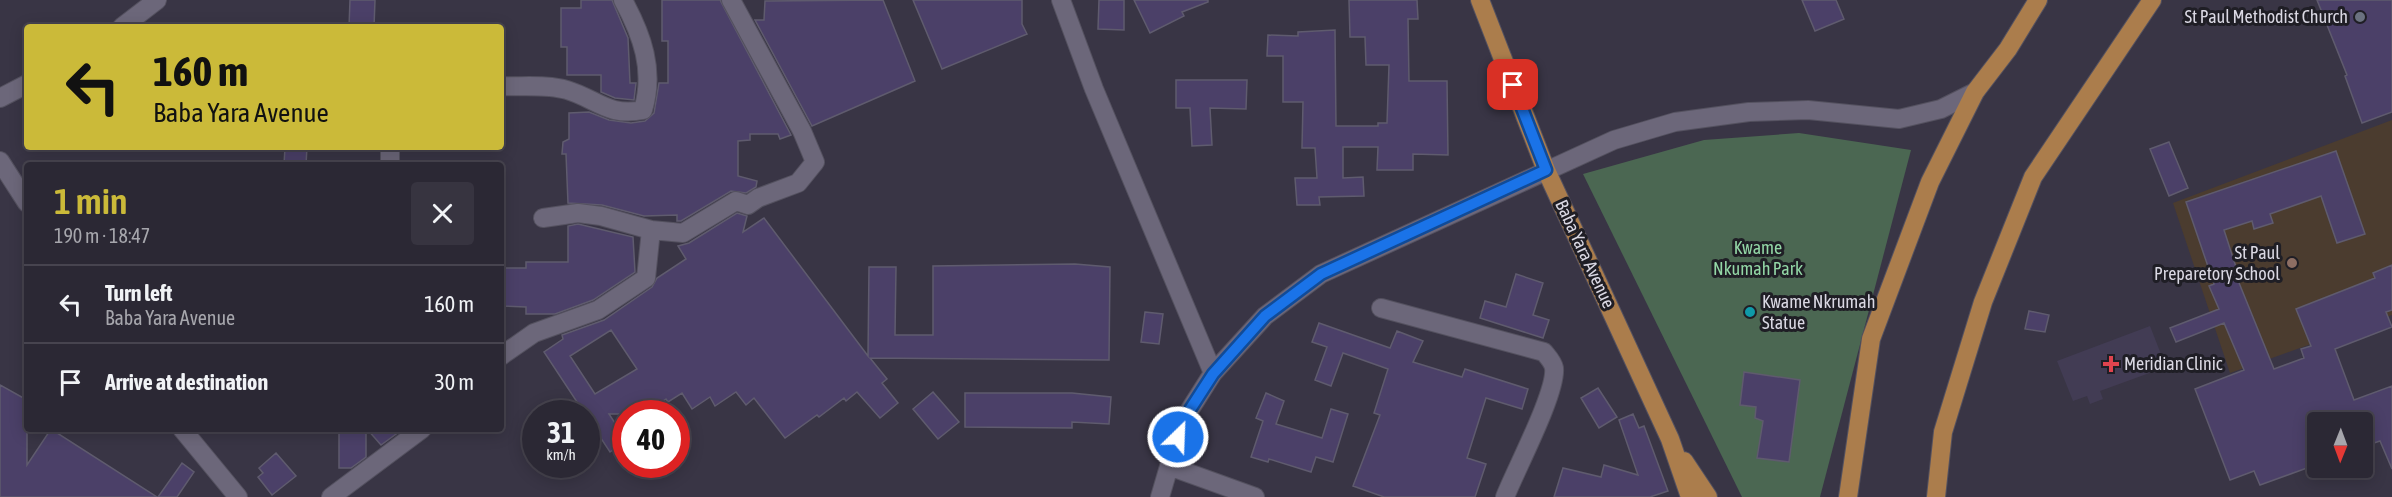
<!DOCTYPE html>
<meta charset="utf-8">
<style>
:root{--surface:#2b2834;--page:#373440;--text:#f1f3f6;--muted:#a6a6ac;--line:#47444f;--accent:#cbba39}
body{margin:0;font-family:"Asap Condensed",sans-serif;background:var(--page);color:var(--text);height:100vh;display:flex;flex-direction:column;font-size:22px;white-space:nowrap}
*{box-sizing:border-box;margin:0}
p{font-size:20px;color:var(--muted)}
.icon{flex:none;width:33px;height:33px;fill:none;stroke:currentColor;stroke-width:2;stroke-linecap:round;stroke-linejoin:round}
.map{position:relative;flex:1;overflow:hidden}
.details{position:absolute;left:24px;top:162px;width:480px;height:270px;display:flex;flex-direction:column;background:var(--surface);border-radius:6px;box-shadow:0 3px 15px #0003,0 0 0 2px var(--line)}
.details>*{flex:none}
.banner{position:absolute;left:24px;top:24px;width:480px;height:126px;border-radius:6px;box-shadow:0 3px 15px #0003,0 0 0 2px var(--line);background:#cbba39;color:#111;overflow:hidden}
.needle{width:39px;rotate:181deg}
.buttons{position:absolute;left:2307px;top:412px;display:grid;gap:12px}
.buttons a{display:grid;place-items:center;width:66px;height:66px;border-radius:6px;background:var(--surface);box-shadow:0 3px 15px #0003,0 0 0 2px var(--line);font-size:30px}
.speed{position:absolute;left:522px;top:400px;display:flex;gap:12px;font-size:30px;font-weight:700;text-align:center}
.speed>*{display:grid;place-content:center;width:78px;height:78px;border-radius:50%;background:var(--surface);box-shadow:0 3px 15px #0003,0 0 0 2px var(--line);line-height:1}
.speed small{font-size:15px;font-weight:400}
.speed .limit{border:9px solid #d22;background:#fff;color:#111}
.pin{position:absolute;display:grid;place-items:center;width:51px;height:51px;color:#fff;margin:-26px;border-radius:12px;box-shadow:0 3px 9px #0006}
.me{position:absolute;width:66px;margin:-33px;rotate:24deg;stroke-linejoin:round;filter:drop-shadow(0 0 4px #0008)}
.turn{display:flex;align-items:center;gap:21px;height:126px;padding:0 30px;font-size:27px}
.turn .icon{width:78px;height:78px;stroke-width:2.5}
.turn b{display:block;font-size:42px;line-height:51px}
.round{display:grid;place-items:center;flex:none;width:63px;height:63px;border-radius:6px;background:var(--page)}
.overview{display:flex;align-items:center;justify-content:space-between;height:102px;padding:0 30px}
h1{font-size:36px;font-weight:600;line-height:45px;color:var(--accent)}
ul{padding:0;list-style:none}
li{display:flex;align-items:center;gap:18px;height:78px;padding:0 30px;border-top:2px solid var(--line)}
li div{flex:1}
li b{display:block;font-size:22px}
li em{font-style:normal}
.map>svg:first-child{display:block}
.built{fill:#423c54}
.education{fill:#4b3c2f}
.green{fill:#4b6752}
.building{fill:#4b4068;stroke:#5f5b6e;stroke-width:1.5;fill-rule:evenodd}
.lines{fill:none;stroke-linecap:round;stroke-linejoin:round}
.minor-casing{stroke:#54515f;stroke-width:20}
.major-casing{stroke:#54515f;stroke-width:20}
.minor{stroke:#6c677a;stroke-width:18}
.major{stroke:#ab7d4c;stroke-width:18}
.route-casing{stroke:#114b97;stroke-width:15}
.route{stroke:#1a73e8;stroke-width:10}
.worship-dot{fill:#6b7280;stroke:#1f1e25;stroke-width:2}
.education-dot{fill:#8d6e63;stroke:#1f1e25;stroke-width:2}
.culture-dot{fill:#0f9aa8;stroke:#1f1e25;stroke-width:2}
.health-dot{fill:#e0444e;stroke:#1f1e25;stroke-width:2}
.labels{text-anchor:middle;stroke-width:6;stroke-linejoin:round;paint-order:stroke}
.poi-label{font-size:18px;fill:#dad8e3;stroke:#1f1e25;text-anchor:end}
.park-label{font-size:18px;fill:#93d7a6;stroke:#1f1e25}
.street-label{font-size:18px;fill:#dad8e3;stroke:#1f1e25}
</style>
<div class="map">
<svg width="2392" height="497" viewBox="0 0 2392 497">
<rect width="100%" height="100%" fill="#393545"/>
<path class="built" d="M2150 326 2166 367 2100 391 2103 399 2090 404 2087 396 2073 401 2057 361Z"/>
<path class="education" d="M2392 120V315L2230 373 2173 203Z"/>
<path class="green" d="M1799 133 1911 150 1820 497H1742L1583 174 1704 140Z"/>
<path class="building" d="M350 0H375L374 27H349Z
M581 0H612L628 38 630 83H636L634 100 615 98 601 92V75H567V47H561V8H581Z
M662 0H720L791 135 780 139 778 134H750V140L738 141V176L757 181 756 187 746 193 731 191 681 221H677V215L644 216 602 205 568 203 566 154H562L563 142 569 139V113L589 112 609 120 631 123 645 121 654 113 659 83H668V41H662Z
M883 0 915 81 812 126 755 20H764L765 1Z
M913 0H1022V24L1027 34 942 69Z
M1099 0H1124V30L1098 29Z
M1134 0H1208V2L1182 12 1184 16 1150 33Z
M1349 0H1417L1418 19H1408L1409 81H1447L1448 155 1413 154V170H1377L1378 147H1343V178L1363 177 1364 196 1319 197 1320 205H1297L1295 178H1317L1315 148H1302L1303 102H1283V56H1267L1268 35 1298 36V32L1335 30 1336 126H1378V123H1387L1389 65H1366L1365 37H1350Z
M1802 0H1836L1844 19 1815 31Z
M2317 0H2392V112L2362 123 2345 76 2347 75Z
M1176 80H1247L1246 109 1210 108 1212 145 1192 146 1190 108H1176Z
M2169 142 2188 188 2169 196 2150 149Z
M285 147H307L306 165H284Z
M2336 151 2365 234 2337 243 2321 196 2270 214 2273 223 2254 229 2252 221 2224 230 2236 267 2233 268 2274 369 2304 358 2301 349 2311 346 2296 309 2375 278 2373 273 2392 265V310L2386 312 2392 327 2335 349 2354 400 2392 386V469L2380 441 2362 447V423H2318V464L2260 485 2254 471 2230 480 2195 389 2244 370 2224 323 2176 342 2170 328 2219 309 2209 286 2214 284 2186 202Z
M737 213 747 216 743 232 764 218 868 356 869 267H896L895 335H933V266L1075 264 1110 267 1109 360 870 358 887 379 882 383 898 403 880 418 857 392 846 401 844 398 819 417 817 415 785 438 754 398 746 405 736 392 715 406 710 397 692 409 682 393 668 402 666 399 644 414H609L626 440 610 452 544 352 563 339 562 335 604 320 652 287 657 278 686 259 678 246 689 243ZM611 330 637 369 595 394 570 356Z
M578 224 633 237 635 272 593 300 555 314H526V307L501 306 502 268H526V262H568V226Z
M1516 274 1543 283 1533 315 1549 320 1543 338 1480 318 1485 301 1506 307Z
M2029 311 2049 315 2045 332 2025 329Z
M1145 312 1163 314 1159 344 1141 342Z
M1319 323 1390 348 1397 331 1423 341 1413 362 1462 377 1465 369 1528 389 1522 409 1486 398 1467 458 1486 464 1475 497H1384L1353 486 1380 415 1374 413 1388 369 1343 353 1331 386 1315 380 1327 347 1312 342Z
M1744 372 1800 380 1789 462 1757 458 1763 421 1755 418 1756 407 1740 405Z
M0 385 27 400V465L51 429 157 497H0Z
M1598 388 1617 417 1599 428 1581 398Z
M933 392 959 422 938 439 913 409Z
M965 393H1072L1111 397 1109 424 1072 422V428L965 427Z
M1266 393 1284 401 1276 424 1322 438 1331 409 1348 414 1333 462 1316 457 1311 472 1269 459 1268 462 1251 457 1263 421 1256 418Z
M1633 414 1639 428 1644 426 1668 491 1650 497H1554L1563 468 1601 477 1604 465 1638 475 1619 420Z
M339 429H366V457L351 468H339Z
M367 429H403L381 445Z
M276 453 296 476 272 495 258 477 263 473 259 468Z
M182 463 194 472 177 497H158Z"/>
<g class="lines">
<g class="minor-casing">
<path id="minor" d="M1061 0 1094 89 1213 373
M122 27 157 0
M501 86C521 87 548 84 567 90 597 99 608 117 643 110 655 70 642 35 623 0
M0 98 27 84
M390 147V165
M0 161 27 203
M543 218 578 213 601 216 651 230 683 233 736 201 748 205 758 198 798 183 815 162 802 131 731 0
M1381 308 1544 352C1548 357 1553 362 1554 368 1557 392 1515 471 1505 497
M501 356 534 333 598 310 646 278 651 230
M182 429 238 497
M1169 466 1255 497
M331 497 422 429
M1160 497 1182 422 1213 373 1265 316 1321 274 1614 140 1675 122 1749 112 1808 110 1899 119 1941 109 1975 92"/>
</g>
<g class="major-casing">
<path id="major" d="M1480 0 1546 170 1670 439 1690 497
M1684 461 1708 497
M1848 497 1871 339 1930 182 1975 92 2008 49 2038 0
M1936 497 1943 432 1983 302 2033 177 2152 0"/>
</g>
<use href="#minor" class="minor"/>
<use href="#major" class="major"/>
</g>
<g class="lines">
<g class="route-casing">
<path id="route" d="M1178 437 1182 422 1213 374 1265 316 1321 274 1546 170 1513 85"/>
</g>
<use href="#route" class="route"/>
</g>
<circle class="worship-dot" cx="2360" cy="17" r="6"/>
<circle class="education-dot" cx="2292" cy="263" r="6"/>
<circle class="culture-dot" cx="1750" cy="312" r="6"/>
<path class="health-dot" d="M2108 355h6v6h6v6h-6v6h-6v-6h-6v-6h6z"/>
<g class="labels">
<g class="poi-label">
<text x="2348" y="23">St Paul Methodist Church</text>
<text x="2280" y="259">St Paul<tspan x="2280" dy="21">Preparetory School</tspan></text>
<text x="1762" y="308" text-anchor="start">Kwame Nkrumah<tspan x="1762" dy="21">Statue</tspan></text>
<text x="2124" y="370" text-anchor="start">Meridian Clinic</text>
</g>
<g class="park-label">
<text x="1758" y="254">Kwame<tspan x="1758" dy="21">Nkumah Park</tspan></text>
</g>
<g class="street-label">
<text transform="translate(1585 254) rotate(65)" y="6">Baba Yara Avenue</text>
</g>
</g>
</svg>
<div class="buttons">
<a><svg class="needle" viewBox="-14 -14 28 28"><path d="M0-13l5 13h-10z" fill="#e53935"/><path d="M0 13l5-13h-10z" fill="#a6a6ac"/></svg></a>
</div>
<div class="speed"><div>31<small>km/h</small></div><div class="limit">40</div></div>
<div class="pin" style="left:1513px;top:85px;background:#d93025"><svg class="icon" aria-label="arrive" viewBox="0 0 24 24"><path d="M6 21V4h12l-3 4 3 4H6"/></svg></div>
<svg class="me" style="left:1178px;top:437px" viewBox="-20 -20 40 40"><circle r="17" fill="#1a73e8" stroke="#fff" stroke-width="3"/><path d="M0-11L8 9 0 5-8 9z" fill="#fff"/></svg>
<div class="banner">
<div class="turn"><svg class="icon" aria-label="left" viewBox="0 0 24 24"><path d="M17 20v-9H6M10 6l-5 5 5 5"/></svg><div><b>160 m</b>Baba Yara Avenue</div></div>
</div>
<section class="details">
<div class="overview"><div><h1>1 min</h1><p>190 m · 18:47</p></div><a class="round"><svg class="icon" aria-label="close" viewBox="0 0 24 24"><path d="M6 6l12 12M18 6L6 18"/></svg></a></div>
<ul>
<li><svg class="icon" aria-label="left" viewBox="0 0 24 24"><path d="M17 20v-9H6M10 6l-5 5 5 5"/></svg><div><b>Turn left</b><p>Baba Yara Avenue</p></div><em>160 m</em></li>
<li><svg class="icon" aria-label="arrive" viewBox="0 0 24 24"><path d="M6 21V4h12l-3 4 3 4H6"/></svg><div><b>Arrive at destination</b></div><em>30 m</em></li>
</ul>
</section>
</div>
